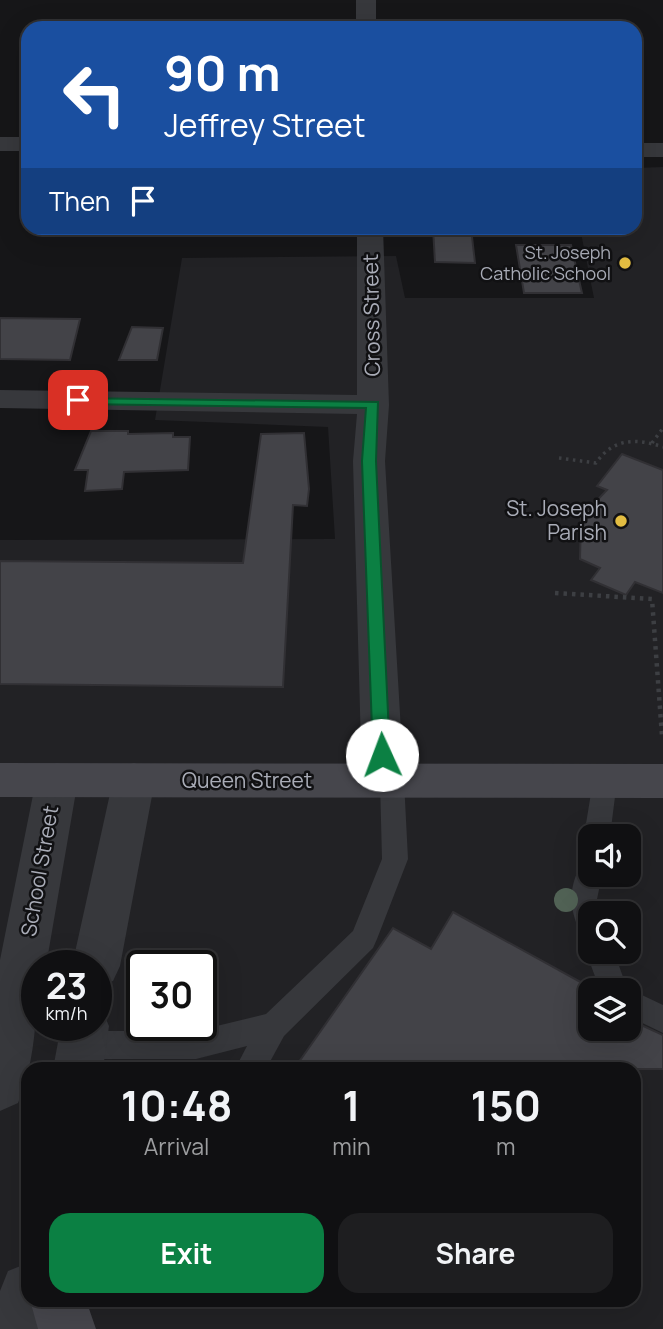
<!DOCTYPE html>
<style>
:root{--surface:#101012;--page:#1e1e20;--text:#f1f3f6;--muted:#9c9d9f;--line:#303032;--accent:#0b8043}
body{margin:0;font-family:Manrope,sans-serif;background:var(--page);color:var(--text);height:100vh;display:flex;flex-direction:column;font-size:26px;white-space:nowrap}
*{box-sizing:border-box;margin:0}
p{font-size:23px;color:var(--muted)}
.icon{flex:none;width:38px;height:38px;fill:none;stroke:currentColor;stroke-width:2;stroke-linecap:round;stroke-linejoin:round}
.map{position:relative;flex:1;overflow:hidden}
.side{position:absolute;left:21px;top:1062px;width:620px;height:245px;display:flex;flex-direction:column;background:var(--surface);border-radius:21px;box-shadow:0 7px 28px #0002,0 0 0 2px var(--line)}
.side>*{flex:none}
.top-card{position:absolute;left:21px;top:21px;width:621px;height:214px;border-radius:21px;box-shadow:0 7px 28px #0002,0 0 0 2px var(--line);background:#1a4fa0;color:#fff;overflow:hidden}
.fabs{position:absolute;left:578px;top:824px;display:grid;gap:14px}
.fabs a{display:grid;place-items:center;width:63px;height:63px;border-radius:14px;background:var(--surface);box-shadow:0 7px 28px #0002,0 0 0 2px var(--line);font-size:35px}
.speed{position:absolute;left:21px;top:950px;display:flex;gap:14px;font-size:35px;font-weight:700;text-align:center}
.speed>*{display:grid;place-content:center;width:91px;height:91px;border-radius:50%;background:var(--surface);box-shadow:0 7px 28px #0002,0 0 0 2px var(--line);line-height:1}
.speed small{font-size:18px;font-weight:400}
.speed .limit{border:4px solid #111;border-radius:10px;background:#fff;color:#111}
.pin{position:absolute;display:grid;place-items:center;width:60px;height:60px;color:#fff;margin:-30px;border-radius:14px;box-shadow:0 4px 10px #0006}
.me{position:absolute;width:77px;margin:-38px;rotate:358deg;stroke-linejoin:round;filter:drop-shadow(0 0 5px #0008)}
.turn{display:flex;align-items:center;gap:24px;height:147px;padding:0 28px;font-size:32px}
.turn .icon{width:91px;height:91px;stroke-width:2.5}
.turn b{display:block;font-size:49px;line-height:60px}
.then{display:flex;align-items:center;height:66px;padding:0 28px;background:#0003;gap:14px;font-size:26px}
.eta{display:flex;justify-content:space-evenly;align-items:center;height:119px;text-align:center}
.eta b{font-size:42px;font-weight:700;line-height:49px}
.action{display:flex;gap:14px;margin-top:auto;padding:14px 28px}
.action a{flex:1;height:80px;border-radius:21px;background:var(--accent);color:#fff;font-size:28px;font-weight:700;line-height:80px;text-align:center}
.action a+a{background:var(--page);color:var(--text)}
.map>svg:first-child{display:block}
.built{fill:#222225;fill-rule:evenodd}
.building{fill:#434348;stroke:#313034;stroke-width:2}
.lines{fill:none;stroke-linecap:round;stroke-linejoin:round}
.path-far1{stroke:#3d3f43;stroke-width:3.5;stroke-dasharray:2.5 4.5;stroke-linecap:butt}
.path{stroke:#3d3f43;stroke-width:4.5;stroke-dasharray:3.5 5;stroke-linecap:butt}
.lane{fill:#37383c;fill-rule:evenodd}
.street{fill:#37383c;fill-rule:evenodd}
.secondary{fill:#46464c;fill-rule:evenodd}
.tree{fill:#516255}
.route{fill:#0b8043;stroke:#07532c;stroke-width:2}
.poi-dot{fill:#e3bd42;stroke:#111113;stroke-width:2.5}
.labels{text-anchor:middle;stroke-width:5;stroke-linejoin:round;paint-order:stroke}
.far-poi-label{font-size:18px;fill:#a9acb7;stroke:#111113;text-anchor:end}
.street-label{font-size:21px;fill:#a9acb7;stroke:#111113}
.poi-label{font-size:21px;fill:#a9acb7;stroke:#111113;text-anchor:end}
</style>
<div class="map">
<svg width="663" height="1329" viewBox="0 0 663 1329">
<rect width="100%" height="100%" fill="#161618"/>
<path class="built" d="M663 167V1329H0V540L335 539 328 427 155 420 182 258 396 256 405 298H594L580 228H635V168ZM590 836H628V875H590ZM590 914H628V952H590ZM37 966H96V1026H37ZM142 966H201V1026H142ZM590 990H628V1029H590ZM28 1069H634V1300H28Z"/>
<path class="building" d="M433 228H471L475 263 435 262Z
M516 245H571L582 293H524Z
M0 318 80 319 70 360 0 359Z
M132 327 163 328 157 360H119Z
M91 431H128V434L173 433V437H190L188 470 124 472 122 489 85 491 88 470H75Z
M304 433 309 489 307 506 293 505 283 687 0 684V561L243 563 261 434Z
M622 454 663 470V593L635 582 626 595 591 580 600 568 580 559 581 517 607 490 597 486Z
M453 912 595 990H590V1029H628V1019L663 1035V1069H294L393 928 431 949Z"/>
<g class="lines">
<path class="path-far1" d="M652 443 663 428
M559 458 596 463C613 438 636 438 663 447"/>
<path class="path" d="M555 593 652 599 662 736"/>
<path class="lane" d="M392 771 401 774 404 781 408 859 377 939 373 948 284 1036 266 1069H235L247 1046 196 1059H81L71 1055 66 1045 71 1035 81 1031H196L266 1014 353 931 382 859 380 781 383 774Z
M605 771 614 774 617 781 610 836H590V844L584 836 593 781 596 774Z
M590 861V875H602L596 904 600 914H590V936L580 932C569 907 568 890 581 864Z
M590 944V952H614L627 988 663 1005V1033L628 1016V990H600L586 952Z"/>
<path class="street" d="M356 0H376V28H356Z
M0 137H28V151H0Z
M635 143H663V157H635Z
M357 228H383L389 405 385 461 404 781 398 793 383 798 368 793 362 781 353 461 357 414 0 408V390L357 395Z
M57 763 72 768 78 780 46 966H37C37 1012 36 1060 18 1103L0 1111V960L36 780 42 768Z
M134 763 149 768 155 780 120 966 113 981 96 987V966H72L113 780 119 768Z
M96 1007 102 1010 109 1026 103 1069H53L61 1026H96Z
M28 1263V1300H54L48 1329H0V1291L8 1271Z"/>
<path class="secondary" d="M0 763 663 764V798L0 797Z
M30 1300H86L96 1329H38Z"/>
</g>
<circle class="tree" cx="566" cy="900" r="12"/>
<path class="route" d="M74 398 378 402 376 461 390 755 388 760 382 762 373 755 362 461 366 408 78 404 72 400Z"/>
<g class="poi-dot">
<circle cx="625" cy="263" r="7"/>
<circle cx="621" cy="521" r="7"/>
</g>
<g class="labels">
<g class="far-poi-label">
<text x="611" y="259">St. Joseph<tspan x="611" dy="21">Catholic School</tspan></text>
</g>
<g class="street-label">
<text transform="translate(372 315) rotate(-91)" y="7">Cross Street</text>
<text x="247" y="788">Queen Street</text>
<text transform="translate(40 871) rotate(-80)" y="7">School Street</text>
</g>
<g class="poi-label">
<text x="607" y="516">St. Joseph<tspan x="607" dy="24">Parish</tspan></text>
</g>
</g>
</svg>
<div class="fabs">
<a><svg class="icon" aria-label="sound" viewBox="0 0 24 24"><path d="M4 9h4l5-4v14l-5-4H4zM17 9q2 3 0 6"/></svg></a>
<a><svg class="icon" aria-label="search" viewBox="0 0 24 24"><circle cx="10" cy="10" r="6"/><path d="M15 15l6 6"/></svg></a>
<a><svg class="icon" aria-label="layers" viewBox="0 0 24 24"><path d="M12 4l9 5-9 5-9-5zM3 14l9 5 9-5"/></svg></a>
</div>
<div class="speed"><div>23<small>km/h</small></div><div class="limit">30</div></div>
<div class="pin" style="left:78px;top:400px;background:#d93025"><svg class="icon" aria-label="arrive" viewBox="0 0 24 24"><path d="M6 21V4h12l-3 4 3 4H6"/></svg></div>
<svg class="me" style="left:382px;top:755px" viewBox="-20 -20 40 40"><circle r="19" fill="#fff"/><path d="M0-13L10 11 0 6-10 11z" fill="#0b8043"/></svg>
<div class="top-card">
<div class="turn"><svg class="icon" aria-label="left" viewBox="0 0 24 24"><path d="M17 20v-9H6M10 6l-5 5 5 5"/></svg><div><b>90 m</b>Jeffrey Street</div></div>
<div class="then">Then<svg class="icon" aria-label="arrive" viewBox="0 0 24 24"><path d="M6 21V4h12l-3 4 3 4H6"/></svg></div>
</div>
<section class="side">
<div class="eta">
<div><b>10:48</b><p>Arrival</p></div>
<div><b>1</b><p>min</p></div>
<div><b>150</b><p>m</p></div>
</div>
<div class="action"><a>Exit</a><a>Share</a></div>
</section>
</div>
